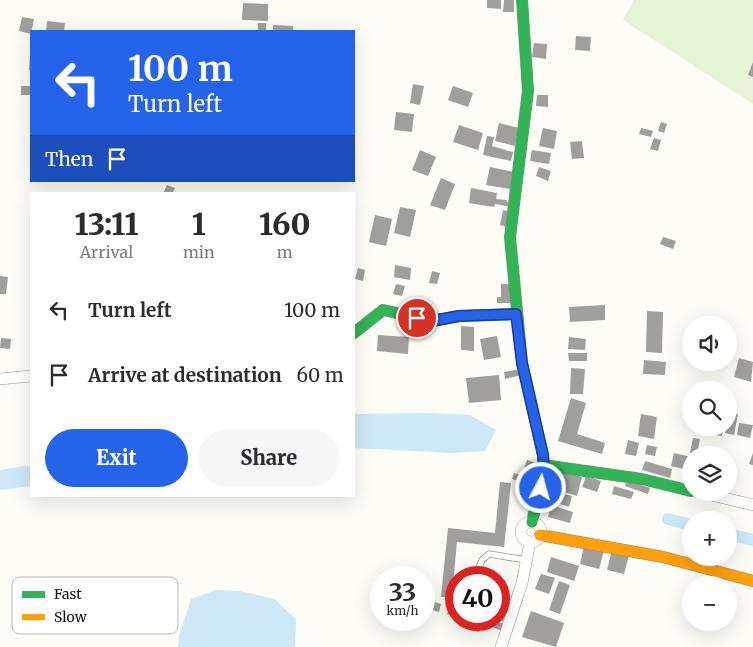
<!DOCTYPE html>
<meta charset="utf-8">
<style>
:root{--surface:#fff;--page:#f7f7f7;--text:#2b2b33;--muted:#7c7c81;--accent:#2563eb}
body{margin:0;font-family:Merriweather,serif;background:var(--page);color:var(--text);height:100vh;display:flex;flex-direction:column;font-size:19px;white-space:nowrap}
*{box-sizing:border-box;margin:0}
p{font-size:16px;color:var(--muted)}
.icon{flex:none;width:28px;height:28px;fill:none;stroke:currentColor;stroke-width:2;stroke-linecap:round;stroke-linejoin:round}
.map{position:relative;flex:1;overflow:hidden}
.drawer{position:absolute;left:30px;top:192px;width:325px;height:305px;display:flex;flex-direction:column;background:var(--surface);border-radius:0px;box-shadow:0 5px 20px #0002}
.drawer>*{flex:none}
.banner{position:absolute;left:30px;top:30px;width:325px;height:152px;border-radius:0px;box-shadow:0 5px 20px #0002;background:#2563eb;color:#fff;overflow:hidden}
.buttons{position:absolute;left:682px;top:316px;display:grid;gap:10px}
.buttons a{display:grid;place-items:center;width:55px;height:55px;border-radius:50%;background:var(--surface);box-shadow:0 5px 20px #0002;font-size:25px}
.speed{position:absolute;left:370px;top:566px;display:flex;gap:10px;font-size:25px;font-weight:700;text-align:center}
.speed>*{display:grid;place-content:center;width:65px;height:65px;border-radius:50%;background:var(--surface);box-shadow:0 5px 20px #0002;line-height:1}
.speed small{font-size:12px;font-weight:400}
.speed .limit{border:8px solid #d22;background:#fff;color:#111}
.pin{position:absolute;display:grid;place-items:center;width:42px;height:42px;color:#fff;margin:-21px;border:2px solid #fff;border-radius:50%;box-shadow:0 1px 5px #0007}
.me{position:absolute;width:55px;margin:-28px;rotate:6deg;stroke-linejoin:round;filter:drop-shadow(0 0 4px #0008)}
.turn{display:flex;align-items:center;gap:18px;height:105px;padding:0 15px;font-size:22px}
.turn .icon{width:65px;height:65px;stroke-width:2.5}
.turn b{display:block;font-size:35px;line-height:42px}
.then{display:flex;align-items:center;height:48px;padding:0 15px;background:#0003;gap:10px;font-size:19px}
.eta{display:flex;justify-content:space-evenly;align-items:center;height:85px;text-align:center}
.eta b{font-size:30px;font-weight:800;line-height:35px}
.primary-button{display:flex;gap:10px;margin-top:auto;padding:10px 15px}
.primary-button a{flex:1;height:58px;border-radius:30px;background:var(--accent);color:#fff;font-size:20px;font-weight:800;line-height:58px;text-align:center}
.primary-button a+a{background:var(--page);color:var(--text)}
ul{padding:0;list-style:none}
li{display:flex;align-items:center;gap:15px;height:65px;padding:0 15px}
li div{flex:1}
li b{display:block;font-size:19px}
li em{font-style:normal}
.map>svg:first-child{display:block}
.green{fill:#e7f3d7}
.water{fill:#cde8f7}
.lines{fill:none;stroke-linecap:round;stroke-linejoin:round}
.canal{stroke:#cde8f7;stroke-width:12}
.building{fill:#a19f9c}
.lane-casing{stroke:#979795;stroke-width:7}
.street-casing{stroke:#979795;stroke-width:12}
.fast-casing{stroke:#8e8d8b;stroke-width:12}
.slow-casing{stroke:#8e8d8b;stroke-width:12}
.lane{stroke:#fffffe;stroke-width:5.5}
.street{stroke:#fffffe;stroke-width:11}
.fast{stroke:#30b455;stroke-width:11}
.slow{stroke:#ff9f0a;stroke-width:11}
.route-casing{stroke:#184099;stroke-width:12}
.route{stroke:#2563eb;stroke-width:9}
.key{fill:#fff;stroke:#b8b8b8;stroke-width:1}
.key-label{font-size:14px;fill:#111}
</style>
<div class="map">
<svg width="753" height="647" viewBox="0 0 753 647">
<rect width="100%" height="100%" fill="#fdfcf7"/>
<path class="green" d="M634 0H753V104L623 20Z"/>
<path class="water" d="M431 413 470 415 496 430 485 451 451 453 354 448V414Z
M24 466 31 467V486L0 490V470Z
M216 590 240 591 274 599 296 619 295 647H178L179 636 191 599Z"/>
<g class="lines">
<path class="canal" d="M668 519 691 525
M729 534 753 540"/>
</g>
<path class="building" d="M487 0H501V9L487 8Z
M504 0H514V12H503Z
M243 3 268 4V21L242 20Z
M22 17 34 19 31 34 19 31Z
M47 21 65 23 64 31H46Z
M258 23H266V31H258Z
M273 25 293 26V31H273Z
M576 36 591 37 590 51 575 50Z
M534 43 547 44 546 59 532 57Z
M30 55H31V70H29Z
M753 62V77L748 75Z
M413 84 424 86 420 105 410 103Z
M21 86H31V95H21Z
M453 86 473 93 468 107 448 100Z
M537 95H548V107L536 106Z
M396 112 414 114 412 132 394 130Z
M661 122 667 124 664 133 658 131Z
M499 123 519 128 515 146 495 141Z
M459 125 483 133 478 150 453 142Z
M543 128 557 131 554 149 539 146Z
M641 128 653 131 651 137 639 134Z
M487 136 494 137 492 146 513 152 511 161 483 155Z
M654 138 661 140 658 151 650 149Z
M582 141 584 158 572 159 570 142Z
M420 150 436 157 428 176 412 170Z
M532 150 551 153 549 164 530 161Z
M490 167 514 172 510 189 486 185Z
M539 167 551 171 548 181 536 176Z
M441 178 455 184 445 210 430 205Z
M167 185 175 188 172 194H163Z
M471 188 497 193 496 199 506 200 512 207 495 204 494 207 469 203Z
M400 207 416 210 410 237 394 233Z
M503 210 511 212 508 227 500 225Z
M375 215 392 219 386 246 369 242Z
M663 237 676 241 673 249 660 244Z
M395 265 411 268 410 280 394 277Z
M358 268 365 270 363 281 355 279Z
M432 271 440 273 437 284 429 283Z
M0 276 8 277 6 294H0Z
M396 284 405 286 402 296 393 294Z
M501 284H512V303H497V297H501Z
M605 305V320L570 322 569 307Z
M647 311 663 312 662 353 646 352Z
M461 326 474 327V351L461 350Z
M378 335 409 337 408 354 377 351Z
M497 336 501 357 484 360 480 339Z
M569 337 586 339 585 350 568 349Z
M1 338 11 339 10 349 0 348Z
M568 353H587V361H569Z
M739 358 753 362 751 382 734 377Z
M644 360 666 362 665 375 643 374Z
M571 368 585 369 583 394H570Z
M521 369 522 375 505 379 504 372Z
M499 375 501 400 469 403 466 378Z
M571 398 586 403 577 434 605 443 602 454 558 441Z
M729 412 738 414 734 435 725 433 726 428H729Z
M641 414 657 417 654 439 638 436Z
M739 423 753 425 750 438 737 435Z
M711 428H723L722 436 709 434Z
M693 438 700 439 697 454 690 453Z
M628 440 639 443 636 456 625 454Z
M647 445 657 447 655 456 645 454Z
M674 453 691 457V471L671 466Z
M753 453V465L749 464Z
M527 460 539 464 532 485 512 479 514 473 522 475Z
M645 461 672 469 670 478 642 470Z
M560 470 582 477 577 496 554 489Z
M586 476 601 481 597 492 582 487Z
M627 480 650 488 648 494 625 486Z
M500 482 511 483 504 547 457 542 453 584 448 597H441L448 528 495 533Z
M614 486 634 492 631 499 612 494Z
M557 492 572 496 569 507 554 502Z
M551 505 573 512 570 523 548 517Z
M584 546 604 551 599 569 580 564Z
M612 550 629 555 624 574 607 570Z
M551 557 579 566 574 581 547 572Z
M541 574 555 578 549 594 535 589Z
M559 581 570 585 560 614 549 610Z
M453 588 456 589V606L448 604Z
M428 600 441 604 439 612 425 608Z
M499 603 508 606 503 621 499 620Z
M449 608 456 610V617L447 614Z
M531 611 564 623 556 647 522 637Z
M464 620H490L505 624 503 631 482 624 479 632 461 627Z"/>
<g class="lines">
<g class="lane-casing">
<path id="lane" d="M475 578 482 560 489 554 526 560"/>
</g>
<g class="street-casing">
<path id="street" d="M0 379 31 376
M699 492 753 505
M521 532a10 10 0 1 1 20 0a10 10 0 1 1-20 0Z
M501 647 522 583 530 542"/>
</g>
<g class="fast-casing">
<path id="fast" d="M522 0 528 91 510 237 522 363 543 455 544 470 532 522
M354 333 383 310 432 321 459 316 516 314
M543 465 642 479 691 491"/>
</g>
<g class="slow-casing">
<path id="slow" d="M540 535 663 557 753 581"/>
</g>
<use href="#lane" class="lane"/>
<use href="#street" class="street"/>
<use href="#fast" class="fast"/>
<use href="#slow" class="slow"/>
</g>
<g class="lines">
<g class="route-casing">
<path id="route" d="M417 318 432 321 459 316 516 314 522 363 543 455 544 470 541 488"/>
</g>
<use href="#route" class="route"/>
</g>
<rect x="12" y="577" width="166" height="57" rx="8" class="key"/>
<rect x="22" y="591" width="23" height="7" fill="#30b455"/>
<rect x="22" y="614" width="23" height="6" fill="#ff9f0a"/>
<g class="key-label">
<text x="54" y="599">Fast</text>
<text x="54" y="622">Slow</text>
</g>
</svg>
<div class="buttons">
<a><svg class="icon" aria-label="sound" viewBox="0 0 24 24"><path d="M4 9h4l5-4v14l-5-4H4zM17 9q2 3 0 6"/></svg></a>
<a><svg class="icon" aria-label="search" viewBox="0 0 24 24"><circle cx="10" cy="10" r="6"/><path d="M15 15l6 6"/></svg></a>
<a><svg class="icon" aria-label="layers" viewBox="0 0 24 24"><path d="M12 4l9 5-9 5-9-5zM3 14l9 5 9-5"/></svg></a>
<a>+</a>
<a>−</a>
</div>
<div class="speed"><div>33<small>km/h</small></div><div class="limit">40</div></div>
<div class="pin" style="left:417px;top:318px;background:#d93025"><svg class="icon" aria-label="arrive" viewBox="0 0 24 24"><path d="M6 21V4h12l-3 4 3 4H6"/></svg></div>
<svg class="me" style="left:541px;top:488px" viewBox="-20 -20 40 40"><circle r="17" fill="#2563eb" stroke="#fff" stroke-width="3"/><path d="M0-11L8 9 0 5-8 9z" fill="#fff"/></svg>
<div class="banner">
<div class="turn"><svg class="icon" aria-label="left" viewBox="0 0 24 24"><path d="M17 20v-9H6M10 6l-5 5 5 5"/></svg><div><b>100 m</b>Turn left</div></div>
<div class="then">Then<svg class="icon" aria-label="arrive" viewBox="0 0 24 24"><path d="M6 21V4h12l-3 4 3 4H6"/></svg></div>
</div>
<section class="drawer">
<div class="eta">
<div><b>13:11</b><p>Arrival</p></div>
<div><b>1</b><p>min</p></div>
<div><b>160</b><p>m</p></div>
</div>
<ul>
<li><svg class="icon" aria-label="left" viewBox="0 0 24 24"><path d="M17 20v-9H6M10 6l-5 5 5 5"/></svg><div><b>Turn left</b></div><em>100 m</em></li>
<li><svg class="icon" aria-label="arrive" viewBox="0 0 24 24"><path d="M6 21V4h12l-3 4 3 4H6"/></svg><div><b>Arrive at destination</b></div><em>60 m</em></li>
</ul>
<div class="primary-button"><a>Exit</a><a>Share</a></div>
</section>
</div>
